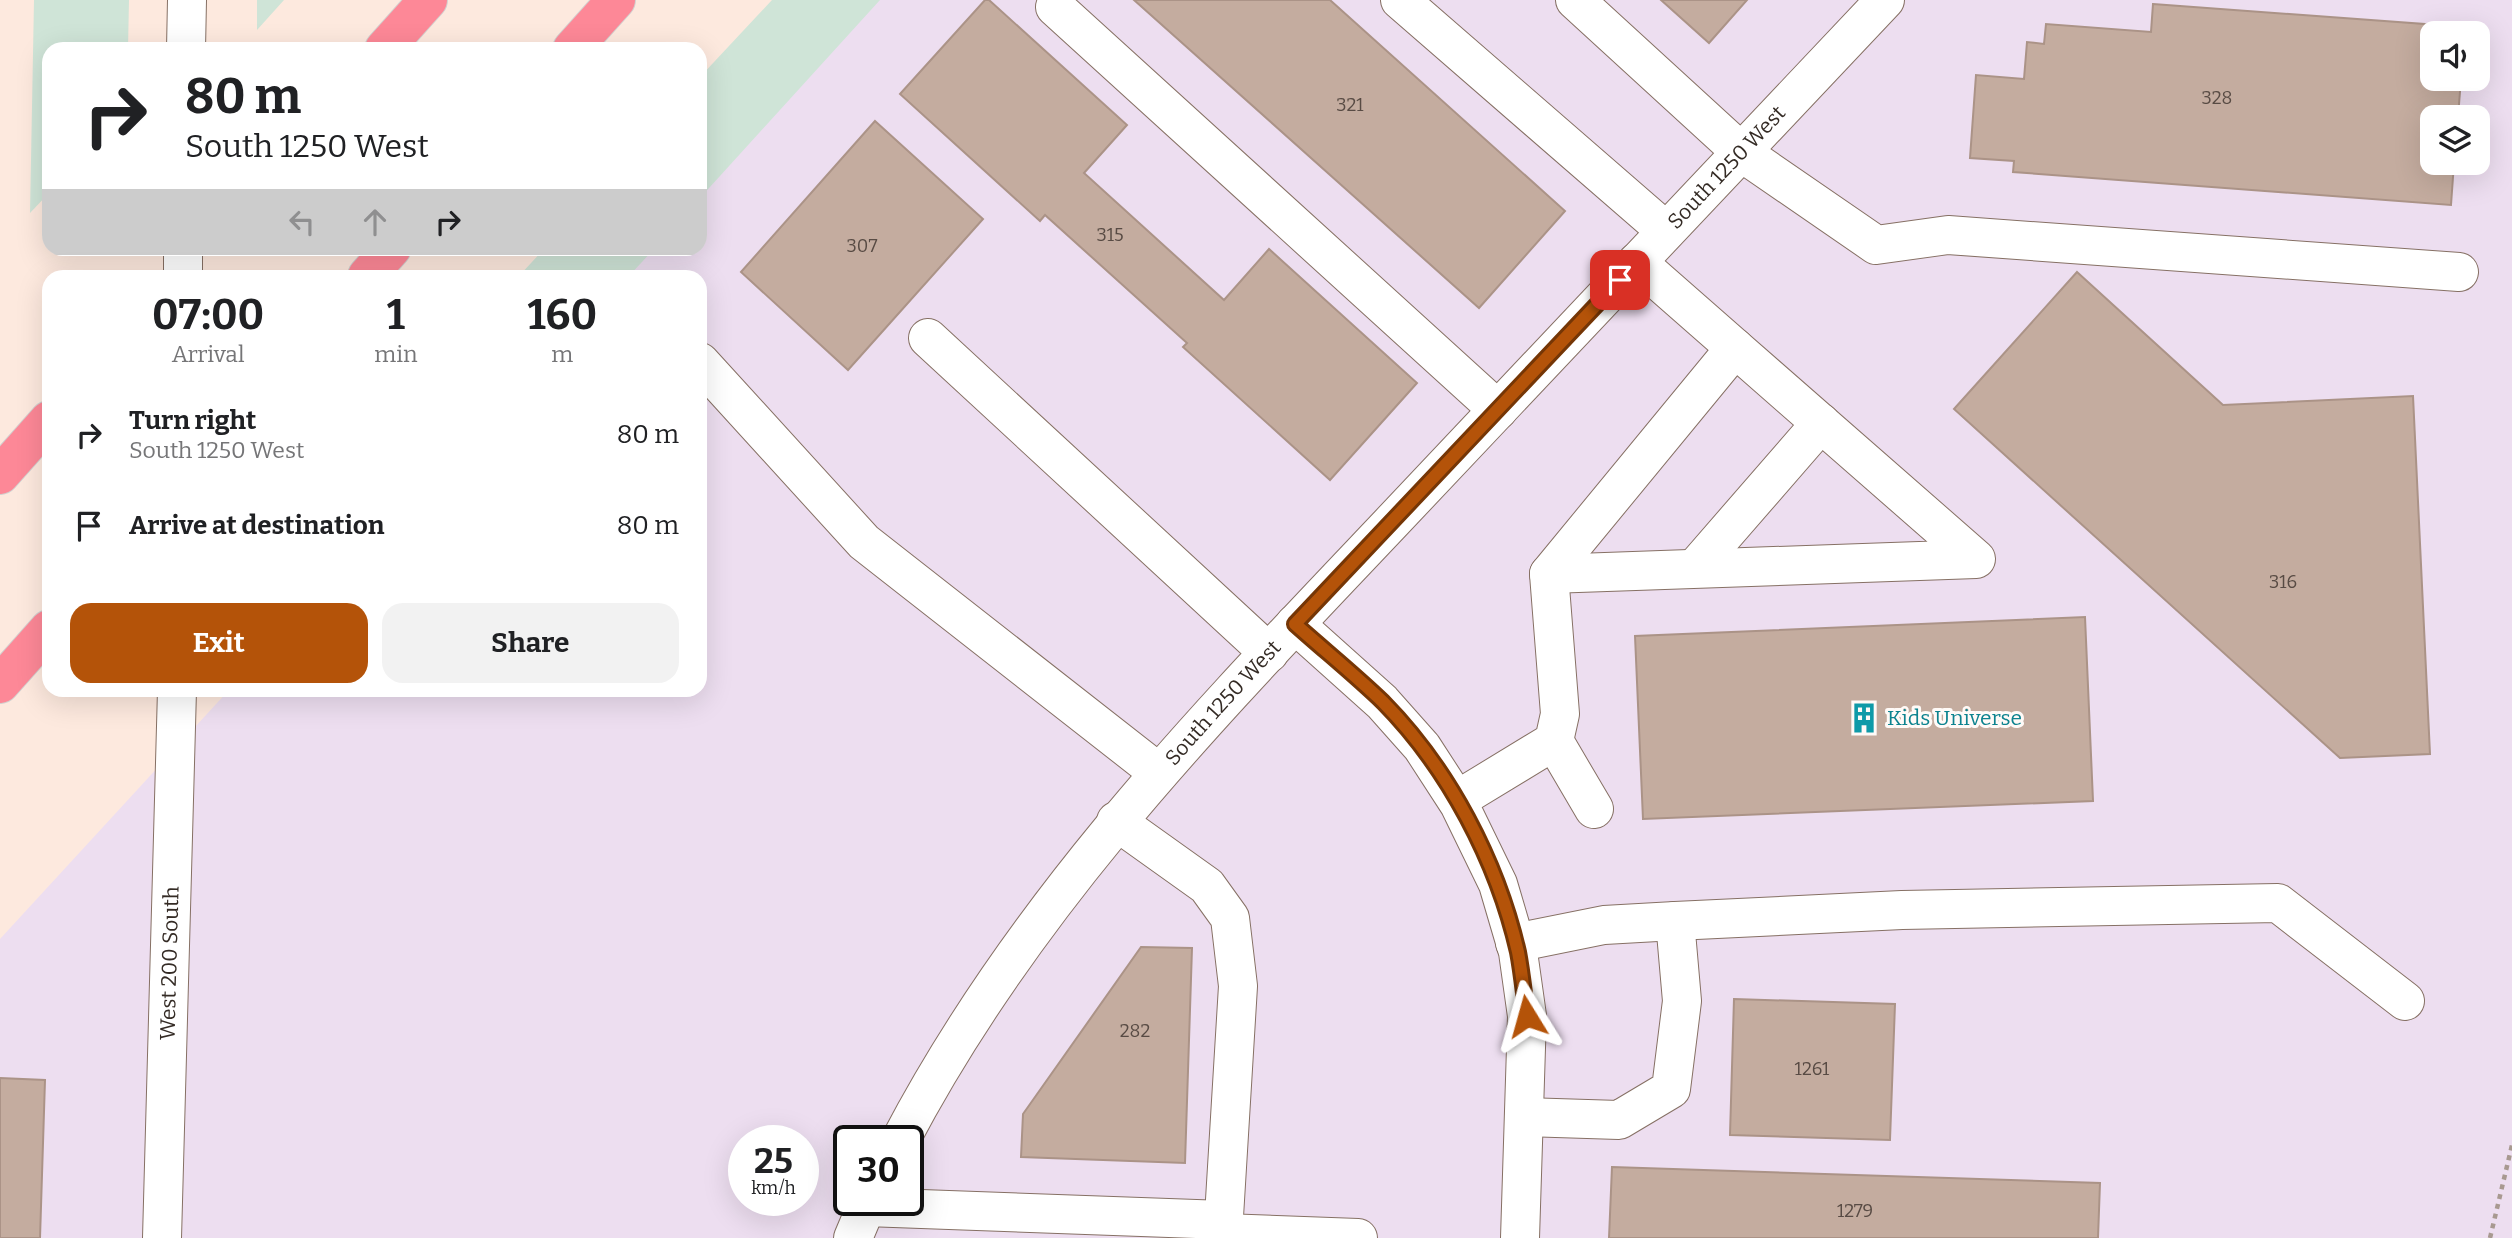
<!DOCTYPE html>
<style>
:root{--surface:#fff;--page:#f2f2f2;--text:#202124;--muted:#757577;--accent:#b45309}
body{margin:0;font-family:Bitter,serif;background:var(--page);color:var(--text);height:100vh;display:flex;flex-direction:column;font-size:26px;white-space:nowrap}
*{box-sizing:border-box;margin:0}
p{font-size:23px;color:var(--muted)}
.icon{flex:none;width:38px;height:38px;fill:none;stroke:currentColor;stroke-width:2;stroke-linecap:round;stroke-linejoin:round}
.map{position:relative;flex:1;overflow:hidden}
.drawer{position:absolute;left:42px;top:270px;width:665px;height:427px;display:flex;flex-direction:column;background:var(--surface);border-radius:21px;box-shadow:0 7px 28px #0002}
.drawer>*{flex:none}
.top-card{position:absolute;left:42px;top:42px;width:665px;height:214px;border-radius:21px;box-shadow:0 7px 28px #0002;background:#fff;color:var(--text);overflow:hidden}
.fabs{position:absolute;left:2420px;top:21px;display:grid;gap:14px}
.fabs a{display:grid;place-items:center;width:70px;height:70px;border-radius:14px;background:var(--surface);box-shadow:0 7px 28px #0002;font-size:35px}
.speed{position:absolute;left:728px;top:1125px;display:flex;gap:14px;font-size:35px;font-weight:700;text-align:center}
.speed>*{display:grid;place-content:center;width:91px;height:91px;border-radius:50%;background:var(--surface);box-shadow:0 7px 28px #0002;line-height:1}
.speed small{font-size:18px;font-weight:400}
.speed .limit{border:4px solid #111;border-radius:10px;background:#fff;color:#111}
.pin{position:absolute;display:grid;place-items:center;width:60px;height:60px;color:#fff;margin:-30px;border-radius:14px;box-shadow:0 4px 10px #0006}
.me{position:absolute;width:77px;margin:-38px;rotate:352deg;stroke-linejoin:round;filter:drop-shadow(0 0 5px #0008)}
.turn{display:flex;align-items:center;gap:24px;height:147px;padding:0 28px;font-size:32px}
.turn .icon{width:91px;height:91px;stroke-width:2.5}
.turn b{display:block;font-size:49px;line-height:60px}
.lanes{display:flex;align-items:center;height:66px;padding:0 28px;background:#0003;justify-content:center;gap:35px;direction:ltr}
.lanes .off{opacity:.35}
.eta{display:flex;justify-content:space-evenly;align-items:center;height:119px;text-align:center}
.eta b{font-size:42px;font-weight:700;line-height:49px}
.action{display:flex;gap:14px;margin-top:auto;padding:14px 28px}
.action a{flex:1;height:80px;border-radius:21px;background:var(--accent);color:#fff;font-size:28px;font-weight:700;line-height:80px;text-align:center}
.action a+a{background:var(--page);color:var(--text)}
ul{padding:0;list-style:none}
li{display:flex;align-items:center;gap:21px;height:91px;padding:0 28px}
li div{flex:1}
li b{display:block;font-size:26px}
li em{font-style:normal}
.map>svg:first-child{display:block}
.industrial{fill:#eddef0;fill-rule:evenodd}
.green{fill:#cfe4d7}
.building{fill:#c4ac9f;stroke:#ab9387;stroke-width:2}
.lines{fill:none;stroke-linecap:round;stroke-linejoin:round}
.minor-casing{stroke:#867064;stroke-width:40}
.highway-casing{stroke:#d2d0cf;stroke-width:40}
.path{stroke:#a89990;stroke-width:4.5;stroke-dasharray:5 5;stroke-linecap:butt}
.minor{stroke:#fff;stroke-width:38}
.highway{stroke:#fd8897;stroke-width:38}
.minor-bridge-casing{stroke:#867064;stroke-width:40;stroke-linecap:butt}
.minor-bridge{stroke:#fff;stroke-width:38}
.route-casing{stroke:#753606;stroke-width:18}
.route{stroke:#b45309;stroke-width:12}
.labels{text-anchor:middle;stroke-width:6;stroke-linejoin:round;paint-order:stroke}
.number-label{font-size:18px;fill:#584b44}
.street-label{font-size:21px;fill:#342b25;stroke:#fffaf7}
.culture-label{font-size:21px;fill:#0d838f;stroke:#fffaf7;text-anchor:start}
</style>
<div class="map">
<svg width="2512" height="1238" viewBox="0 0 2512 1238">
<rect width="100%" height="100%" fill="#fde9de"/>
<path class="industrial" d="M861 0H2512V1238H0V939L229 690H700V276H607L633 249 700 248V175ZM2432 33H2478V79H2432ZM2432 117H2478V163H2432ZM744 1141H803V1200H744ZM849 1141H908V1200H849Z"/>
<path class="green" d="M34 0H129L128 49H49V193L30 213Z
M257 0H284L257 30Z
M772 0H880L700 198V77Z
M544 249V248L654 249 629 276H519Z"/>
<path class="building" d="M985 0H989L1127 125 1084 173 1224 300 1269 249 1417 383 1330 480 1183 347 1187 343 1045 215 1040 221 900 94Z
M1134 0H1330L1565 211 1479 308Z
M1661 0H1747L1709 43Z
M2153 4 2465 27 2464 33H2432V79H2461L2458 117H2432V163H2454L2451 205 2013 172 2014 161 1970 158 1976 75 2024 79 2027 42 2044 44 2046 24 2151 32Z
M875 121 983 219 848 370 741 272Z
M2077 272 2223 405 2413 396 2430 754 2340 758 1954 409Z
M2085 617 2093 801 1643 819 1635 636Z
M1141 947 1192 948 1185 1163 1021 1157 1023 1114Z
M1734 999 1895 1004 1890 1140 1730 1135Z
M0 1078 45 1080 40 1238H0Z
M1612 1167 2100 1183 2098 1238H1609Z"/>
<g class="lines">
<g class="minor-casing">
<g id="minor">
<path d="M1400 0 1666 231"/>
<path d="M1575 0 1741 152 1876 245 1948 235 2459 272"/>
<path d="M1055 7 1498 410"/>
<path d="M186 49 187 0"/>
<path d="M928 338 1269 653"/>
<path d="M700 362 864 542 1159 773"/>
<path d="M1695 568 1821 423"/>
<path d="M1549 574 1976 559 1735 348"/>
<path d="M1295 624 1382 702 1422 747 1459 804 1498 884 1518 952 1527 1016 1520 1238"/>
<path d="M1554 741 1594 809"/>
<path d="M1457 800 1554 741 1560 714 1549 574 1735 348 1637 262"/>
<path d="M1116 821 1207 886 1230 918 1238 986 1223 1233 1358 1238"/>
<path d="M1515 943 1604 925 1675 921 1902 910 2278 903 2405 1001"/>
<path d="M1524 1117 1619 1120 1671 1089 1682 1001 1675 921"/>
<path id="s1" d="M900 1141C1024 904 1207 717 1389 525 1554 350 1719 175 1885 0"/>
<path d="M866 1207 1224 1220"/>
<path id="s2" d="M162 1238 177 690"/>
<path d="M853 1238 869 1200"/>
</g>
</g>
<g class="highway-casing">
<path id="highway" d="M384 49 428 0
M572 49 616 0
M367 276 392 248
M0 475 49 420
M0 684 49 629"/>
</g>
<path class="path" d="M2490 1238 2512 1145"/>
<use href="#minor" class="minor"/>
<use href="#highway" class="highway"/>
<g class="minor-bridge-casing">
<path id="minor-bridge" d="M183 276V248"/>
</g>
<use href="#minor-bridge" class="minor-bridge"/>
</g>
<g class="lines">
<g class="route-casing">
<path id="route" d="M1527 1016C1524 995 1522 973 1518 952 1497 861 1449 769 1383 702 1355 675 1324 650 1295 624L1620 280"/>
</g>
<use href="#route" class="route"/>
</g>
<defs>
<g id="building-bare" transform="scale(2.415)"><path d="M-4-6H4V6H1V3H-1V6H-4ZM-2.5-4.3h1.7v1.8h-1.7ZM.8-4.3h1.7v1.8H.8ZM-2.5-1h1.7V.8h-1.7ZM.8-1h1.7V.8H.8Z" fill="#0f9aa8" stroke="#fffaf7" stroke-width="2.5" paint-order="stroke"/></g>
</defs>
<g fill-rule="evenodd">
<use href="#building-bare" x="1864" y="718"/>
</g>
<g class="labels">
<g class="number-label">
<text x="2217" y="104">328</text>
<text x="1350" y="111">321</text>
<text x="1110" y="241">315</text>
<text x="862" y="252">307</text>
<text x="2283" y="588">316</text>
<text x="1135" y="1037">282</text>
<text x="1812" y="1075">1261</text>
<text x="1855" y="1217">1279</text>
</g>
<g class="street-label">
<text dy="7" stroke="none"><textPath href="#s1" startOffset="1281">South 1250 West</textPath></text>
<text dy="7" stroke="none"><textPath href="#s1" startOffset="546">South 1250 West</textPath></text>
<text dy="7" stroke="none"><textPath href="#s2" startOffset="275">West 200 South</textPath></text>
</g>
<g class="culture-label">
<text x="1887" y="725">Kids Universe</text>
</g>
</g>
</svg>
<div class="fabs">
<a><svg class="icon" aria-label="sound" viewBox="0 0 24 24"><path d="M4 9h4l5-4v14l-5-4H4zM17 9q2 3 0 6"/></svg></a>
<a><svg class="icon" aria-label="layers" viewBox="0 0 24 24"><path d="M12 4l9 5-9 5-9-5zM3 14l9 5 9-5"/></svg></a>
</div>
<div class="speed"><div>25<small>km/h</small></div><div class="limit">30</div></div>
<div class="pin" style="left:1620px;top:280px;background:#d93025"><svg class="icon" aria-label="arrive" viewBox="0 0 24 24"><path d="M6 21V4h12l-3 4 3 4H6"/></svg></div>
<svg class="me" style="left:1527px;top:1016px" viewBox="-20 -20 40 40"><path d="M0-17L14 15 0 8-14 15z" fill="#b45309" stroke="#fff" stroke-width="4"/></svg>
<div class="top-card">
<div class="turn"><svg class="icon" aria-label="right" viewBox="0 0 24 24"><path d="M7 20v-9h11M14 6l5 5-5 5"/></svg><div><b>80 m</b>South 1250 West</div></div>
<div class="lanes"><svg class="icon off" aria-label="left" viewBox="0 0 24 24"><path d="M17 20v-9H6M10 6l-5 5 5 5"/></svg><svg class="icon off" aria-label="ahead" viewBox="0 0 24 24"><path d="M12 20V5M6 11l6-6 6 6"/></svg><svg class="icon" aria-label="right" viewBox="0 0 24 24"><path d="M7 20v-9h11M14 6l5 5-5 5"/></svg></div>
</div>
<section class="drawer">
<div class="eta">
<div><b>07:00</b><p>Arrival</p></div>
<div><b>1</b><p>min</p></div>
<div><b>160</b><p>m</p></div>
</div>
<ul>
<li><svg class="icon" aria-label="right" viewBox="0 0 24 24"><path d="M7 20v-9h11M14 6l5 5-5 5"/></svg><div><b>Turn right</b><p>South 1250 West</p></div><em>80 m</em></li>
<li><svg class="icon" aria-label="arrive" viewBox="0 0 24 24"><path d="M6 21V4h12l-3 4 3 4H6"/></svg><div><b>Arrive at destination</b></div><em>80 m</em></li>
</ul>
<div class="action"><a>Exit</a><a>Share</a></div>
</section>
</div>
